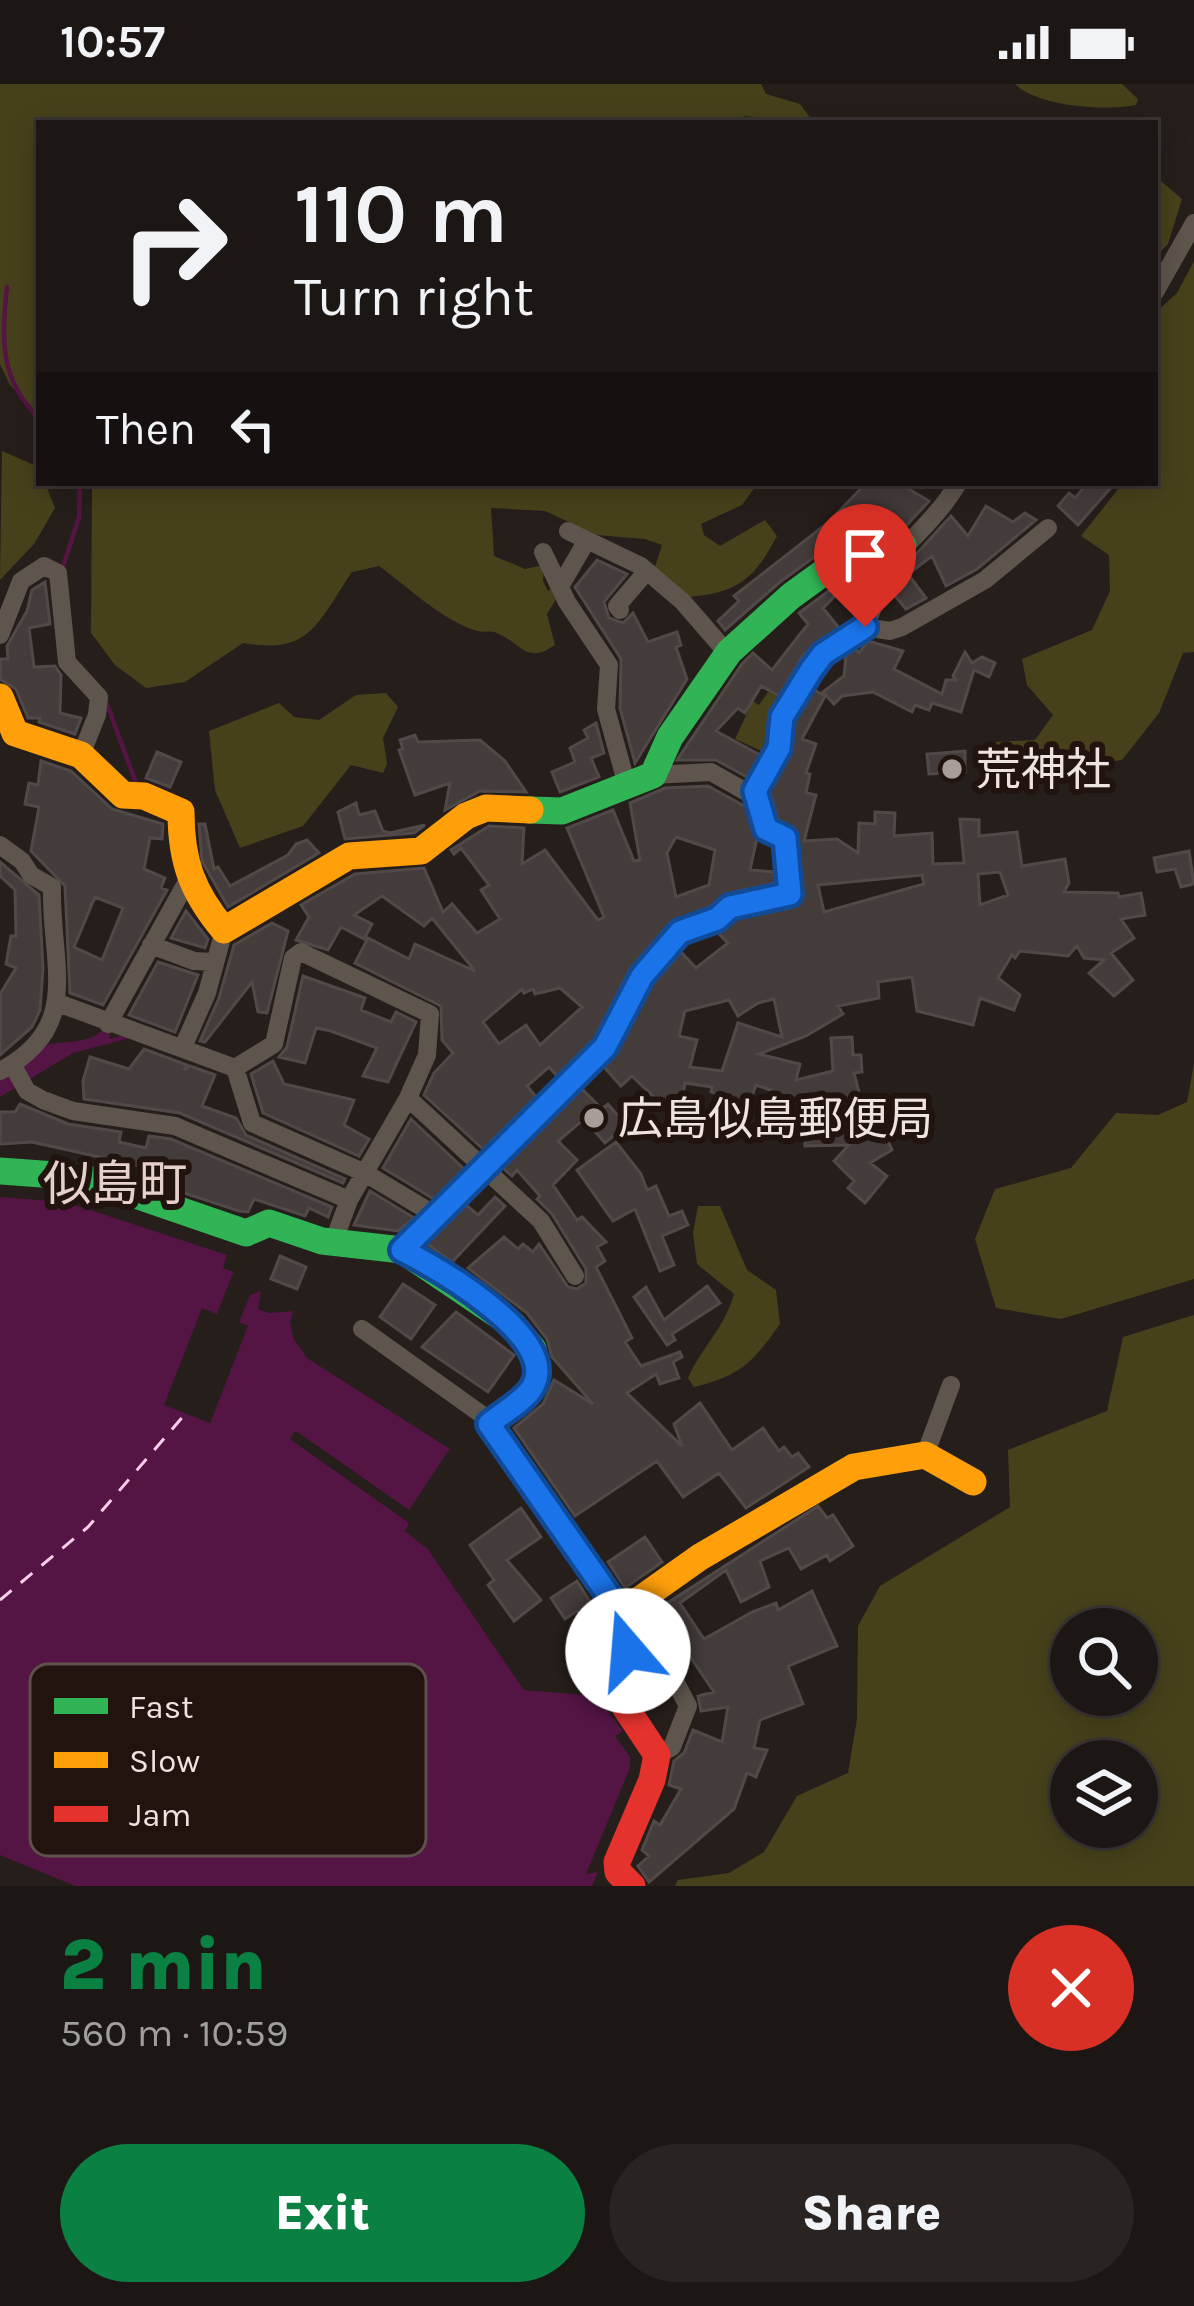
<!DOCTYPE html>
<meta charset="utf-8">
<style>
:root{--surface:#1c1614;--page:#292322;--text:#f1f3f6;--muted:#a09fa0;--line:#3a3534;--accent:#0b8043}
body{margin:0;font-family:Karla,"Noto Sans JP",sans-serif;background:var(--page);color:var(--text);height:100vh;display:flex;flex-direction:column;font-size:45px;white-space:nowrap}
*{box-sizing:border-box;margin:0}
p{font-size:39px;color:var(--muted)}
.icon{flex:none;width:66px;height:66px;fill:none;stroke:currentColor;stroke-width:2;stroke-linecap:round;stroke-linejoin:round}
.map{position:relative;height:1802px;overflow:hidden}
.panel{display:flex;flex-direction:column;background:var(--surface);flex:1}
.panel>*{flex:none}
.top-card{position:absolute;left:36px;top:36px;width:1122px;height:366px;border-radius:0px;box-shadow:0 6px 30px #0003,0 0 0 3px var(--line);background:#1c1614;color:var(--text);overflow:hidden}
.controls{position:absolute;left:1050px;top:1524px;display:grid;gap:24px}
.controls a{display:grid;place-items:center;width:108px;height:108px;border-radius:50%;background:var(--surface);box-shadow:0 6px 30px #0003,0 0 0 3px var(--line);font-size:60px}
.pin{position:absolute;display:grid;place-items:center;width:102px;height:102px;color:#fff;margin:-123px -51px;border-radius:50% 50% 50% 0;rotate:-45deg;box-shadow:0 0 12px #0007}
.pin .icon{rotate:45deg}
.me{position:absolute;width:132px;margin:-66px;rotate:342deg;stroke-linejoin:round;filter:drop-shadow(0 0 9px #0008)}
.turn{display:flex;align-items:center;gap:42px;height:252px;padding:0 60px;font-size:54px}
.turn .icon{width:156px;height:156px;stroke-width:2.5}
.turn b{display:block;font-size:84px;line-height:102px}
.then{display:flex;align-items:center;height:114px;padding:0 60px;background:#0003;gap:24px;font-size:45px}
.round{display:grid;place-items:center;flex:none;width:126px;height:126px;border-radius:63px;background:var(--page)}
.headline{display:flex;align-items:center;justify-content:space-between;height:204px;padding:0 60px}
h1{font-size:72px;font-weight:800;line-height:90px;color:var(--accent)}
.cta{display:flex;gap:24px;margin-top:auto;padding:24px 60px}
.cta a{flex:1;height:138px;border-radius:72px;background:var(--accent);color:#fff;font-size:48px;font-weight:800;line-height:138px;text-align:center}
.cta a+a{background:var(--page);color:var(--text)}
.status{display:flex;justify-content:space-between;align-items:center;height:84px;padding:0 60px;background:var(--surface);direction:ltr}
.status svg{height:33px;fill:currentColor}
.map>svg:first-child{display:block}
.green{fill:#47411b;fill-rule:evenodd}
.water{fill:#541444}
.pier{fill:#261e1b}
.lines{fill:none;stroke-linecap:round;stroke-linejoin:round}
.stream{stroke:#541444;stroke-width:4.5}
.ferry{stroke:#f8cee9;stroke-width:3;stroke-dasharray:15 12;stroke-linecap:butt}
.building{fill:#443c3b;stroke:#504948;stroke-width:3;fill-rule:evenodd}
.street{stroke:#5e554c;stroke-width:18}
.fast{stroke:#30b455;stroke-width:27}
.slow{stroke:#ff9f0a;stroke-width:27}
.jam{stroke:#e5322d;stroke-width:27}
.route-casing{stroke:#114b97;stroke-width:30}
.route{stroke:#1a73e8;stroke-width:21}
.poi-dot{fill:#a79e9a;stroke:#21130e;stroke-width:4.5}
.labels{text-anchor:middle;stroke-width:12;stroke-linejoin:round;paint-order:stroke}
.poi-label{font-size:45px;fill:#ede3df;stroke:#21130e;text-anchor:start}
.neighbourhood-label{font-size:48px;fill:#e5d1ca;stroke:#21130e}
.key{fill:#21130e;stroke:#5e514d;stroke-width:3}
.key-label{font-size:33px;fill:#ede3df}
</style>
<div class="status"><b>10:57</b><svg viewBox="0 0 49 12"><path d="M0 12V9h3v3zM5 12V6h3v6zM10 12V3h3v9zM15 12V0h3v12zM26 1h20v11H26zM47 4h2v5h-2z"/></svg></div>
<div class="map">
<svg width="1194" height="1802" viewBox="0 0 1194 1802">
<rect width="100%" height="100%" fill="#261e1b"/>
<path class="green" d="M0 0H761L766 10 800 20 814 39 745 32 731 39H39V330L10 301 0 280Z
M1015 0H1122L1138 15 1136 21C1106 27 1038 23 1015 0Z
M1155 92 1182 115 1168 160 1155 173Z
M1194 177V568L1183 569 1159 629 1122 676C1085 681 1020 703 988 680L995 658 1035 656 1053 631 1027 601 1022 575 1092 546 1110 507 1109 471 1081 452 1123 399H1155V229L1177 209Z
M2 367 39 383V399H45L55 424 34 460 0 496Z
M92 399H758L742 421 701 440 704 451 720 462 765 436 777 452C754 496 736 510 685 513L654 486 662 461 645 455 597 451 545 427 491 424 494 472 525 485 544 481 543 497 548 507 553 503 556 515 547 530 555 561C526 581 522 560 497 549 489 546 485 549 477 547 443 537 408 503 379 482L352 488C317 539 311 571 243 559L185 598 146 604 115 581 91 549Z
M768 608 786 617 771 671 735 655 753 617 759 621Z
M386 609 398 623 383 654 387 680 383 689 351 681 303 742 240 764 215 706 209 647 279 619 294 633 319 636 356 611Z
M1194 980V1195L1061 1235 996 1224 975 1155 995 1105 1071 1084 1116 1029 1158 1031 1187 1018Z
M698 1122H720L747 1186 776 1206 780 1240C753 1278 741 1292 694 1303L688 1294C702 1263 725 1243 734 1210L697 1180 693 1149Z
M1194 1231V1802H675L678 1796 729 1789 764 1768 797 1712 848 1689 857 1635 858 1542 880 1502 1010 1423 1008 1366 1107 1327 1123 1253ZM1071 1545H1137V1611H1071ZM1071 1677H1137V1743H1071Z"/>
<path class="water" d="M106 942 111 945 109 955 131 949 134 953 73 969 0 1013V994C13 984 27 970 41 963 59 954 90 964 106 942Z
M0 1113 66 1118 227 1171 223 1184 297 1214 290 1238 458 1352 409 1426 296 1347 410 1439 405 1447 428 1465 524 1606 589 1611 592 1607 623 1647 615 1652 630 1673V1684L586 1790 598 1788 592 1802H75L0 1771Z"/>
<path class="pier" d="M235 1184 297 1214 293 1227 269 1229 258 1225 261 1207 250 1211 239 1238 248 1242 210 1339 164 1321 202 1224 217 1230Z
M290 1237 458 1352 450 1365 307 1274 293 1254Z
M295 1347 414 1430 413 1445 433 1462 527 1601 591 1603 589 1611 524 1606 428 1465 405 1447 409 1439 290 1355Z"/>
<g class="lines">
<path class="stream" d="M7 203C1 255 0 297 39 334
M62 486 79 433 80 399
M107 620 136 699"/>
<path class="ferry" d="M0 1516 88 1443 186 1329"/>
</g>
<path class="building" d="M866 399H913L909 405 929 417 906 442 886 432 869 433 780 498 725 546 718 537 739 517 734 512 830 437Z
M1088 399H1115L1078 441 1058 422 1069 409 1075 414Z
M986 422 1013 438 1025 429 1036 436 977 485 946 502 932 472 908 490 926 514 906 525 887 502 951 432 968 452Z
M880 469 859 494 854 493 823 524 839 544 803 571 779 612 761 602 745 629 738 624 716 647 760 671 747 693 716 676H677L742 580 753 569 772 586 808 540 799 529Z
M597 476 627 490 604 518 609 534 623 539 633 529 648 558 677 548 681 561 676 563 687 595 635 679 620 624 621 575 575 503Z
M45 498 50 540 29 544 34 583 55 582 61 591 60 629 81 634 75 650 39 638 40 634H28L16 605 0 595V575H8L7 562 27 527 32 506Z
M868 557 903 567 894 585 942 610 946 596H956L953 592 965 568 972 579 982 573 995 579 989 593 974 586 961 628 932 619 929 626 915 621 912 628 873 608 842 612 834 620 823 608 844 592 846 571 856 565 859 569Z
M814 606 825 612 802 655 816 660 806 689 810 690 806 709 816 711 804 757 837 755 858 769 859 739 875 740V728L895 729 894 752 932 749 933 780 964 779 960 735 979 736V752L1017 748 1022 782 1065 775 1069 799 1064 808 1118 809 1119 813 1141 809 1145 831 1121 835 1134 854 1111 869 1133 896 1114 912 1089 889 1104 876 1084 874 1077 862 1068 872 1020 867 1015 874 1012 871 998 894 1020 911 1014 926 980 914 973 941 917 927 912 893 878 898 879 914 838 922 843 930 806 952 759 970 800 980 796 996 833 987 831 954 852 953 853 971H861L862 988 854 989 865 1031 874 1027 892 1066 870 1079 887 1092 865 1119 848 1104 854 1097 834 1077 849 1061 805 1062V1035L786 1041 776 1008 756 1001 749 1020 711 1008 712 1003 685 999 682 1018 655 1014 632 992 621 1002 604 983 617 969 653 900 681 868 696 884 728 859 718 849 736 835 793 823 802 816 798 752 778 735 770 708 791 670 795 637ZM1000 788 1008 811 980 821 978 790ZM922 791 924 800 824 828 818 801ZM774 915 782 953 738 939 722 987 690 983 697 956 679 952 685 927 729 916 738 932 758 919Z
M596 639 604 669 591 674 599 693 560 708 552 688 575 678 570 664 588 654 584 646Z
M415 651 418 658 480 656 505 677 526 708 480 707 445 726 450 699 415 711 399 666 403 665 400 656Z
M965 667V688L929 690 927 670Z
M157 668 181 678 170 703 146 694Z
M41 677 71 687 112 725 163 740 162 755 150 754 144 785 165 794 161 804 167 806 103 921 70 909 65 802 31 767 39 723 25 720 29 699 38 701ZM95 813 123 824 102 876 74 863Z
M708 702 746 723 757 754 750 786 775 788 776 799 726 810 710 823 670 839 630 885 594 955 557 992 549 983 527 1002 536 1013 483 1065 424 1011 434 989 453 969 442 956 441 922 355 879 368 854 409 875 415 860 475 887 432 834 424 842 382 812 354 831 372 840 364 855 341 843 328 866 296 856 309 833 301 821 355 790 424 784 443 828 452 820 477 849 500 835 481 806 489 801 461 764 454 770 451 766 489 742 524 744 522 780 545 766 598 836 604 833 567 744 613 726 634 777 640 776 630 719 665 704ZM676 753 715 766 709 801 676 813 667 769ZM560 904 582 923 540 961 526 941 499 960 483 938 522 905 524 909 533 905 535 910Z
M356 719 359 731 375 727 383 747 390 749 425 741 414 749 345 755 338 728Z
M199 740H205L214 785 218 783 230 802 288 771 296 760 307 756 319 769 228 823 202 777Z
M1189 767 1194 800 1181 803 1175 785 1157 788 1154 774Z
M0 778 39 811 43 884 40 926 32 943 0 971V910L16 884 6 880 11 852H16L15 806 0 792Z
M186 827 208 855 205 864 171 854Z
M272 839 288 847 267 929 258 928 252 898 205 958 200 957 219 914 234 861Z
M158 878 198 891 175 948 129 931Z
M303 892 365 914 361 926 391 938 396 928 416 938 388 998 363 992 377 964 331 947 316 944 305 979 279 973 287 963Z
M144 965 187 981 184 986 190 982 215 991 202 1022 236 1034 246 1051 345 1095 343 1099 180 1029 84 1015 83 997 90 973 129 985Z
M273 977 284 1000 354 1016 344 1041 369 1055 359 1072 263 1029 251 990Z
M582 1005 602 1025 608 1020 626 1041 605 1059 584 1035 558 1057 577 1076 553 1101 577 1136 582 1133 606 1158 597 1163 605 1177 596 1183 632 1254 625 1258 641 1282 680 1268 682 1273 673 1278 679 1294 660 1300 656 1290 627 1309 682 1362 674 1340 700 1319 732 1366 763 1344 779 1367 784 1363 792 1373 798 1369 809 1383 746 1424 719 1389 683 1413 657 1377 575 1432 514 1344 543 1320 554 1296 593 1320 552 1273 547 1255 527 1229 468 1184 504 1153 518 1165 523 1160 533 1168 539 1160 568 1203 577 1205 586 1199V1185L552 1130 537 1115 540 1112 517 1086 512 1092 503 1084Z
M20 1020 68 1040 121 1048 119 1058 146 1064 149 1052 171 1055 332 1123 328 1133 309 1124 305 1132 254 1115 248 1128 239 1127 175 1106 178 1092 167 1088 32 1058 0 1060V1028H15Z
M411 1035 464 1085 434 1115 383 1084Z
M616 1058 641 1090 647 1106 656 1102 669 1132 682 1127 688 1141 662 1152 674 1181 660 1187 635 1125 613 1137 577 1086Z
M370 1107 414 1134 398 1147 354 1141Z
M495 1113 505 1122 452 1178 427 1160 466 1121 478 1131Z
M280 1172 306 1183 297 1205 271 1195Z
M403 1200 435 1221 411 1255 380 1233Z
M707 1202 720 1219 672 1250 675 1256 667 1261 634 1213 646 1203 664 1236Z
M456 1228 514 1271 488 1308 422 1263Z
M818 1422 827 1434 833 1431 853 1462 830 1477 827 1471 801 1485 789 1464 760 1477 769 1503 741 1518 726 1486 680 1519 704 1555 752 1528 776 1519 778 1526 812 1507 837 1562 788 1582 803 1620 760 1636 754 1664 767 1666 756 1693 747 1689 734 1725 649 1798 638 1782 649 1772 642 1766 654 1737 660 1741 681 1705 669 1701 674 1677 684 1669 693 1646 722 1658 728 1623 701 1627 698 1612 714 1608 684 1564 669 1575 647 1547 644 1534Z
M521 1424 541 1453 507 1476 541 1516 514 1537 488 1501 494 1496 470 1461Z
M645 1453 662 1478 625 1504 608 1478Z
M577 1497 611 1551 595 1570 585 1556 593 1550 577 1527 565 1535 551 1514Z"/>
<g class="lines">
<path class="street" d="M1155 208 1194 139
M568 447 641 482 683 518 729 571
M543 468 567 518 609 581 606 625 626 698
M562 499 586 458
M620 526 617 522 647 487
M865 543 890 547 902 543 985 496 1048 444
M0 551 21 497 44 482 58 489 67 578 99 613 97 631 81 671
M653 691 711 688 757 714
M0 761 22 777 31 791 52 803C50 880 84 943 0 987
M151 861 194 877 212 878
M58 919 235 984 274 960 293 874 301 868 430 930 427 971 408 1014
M108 940 190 792
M183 963 207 909 224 846
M12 980 27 1007 43 1016 73 1027 175 1042 349 1116
M235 984 252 1039 365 1089 435 1131
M333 1159 349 1116 408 1014 541 1137 575 1192
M402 1166 605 963 642 892 680 848 717 835 730 823 790 810 785 754 767 745 755 707 779 664 782 633 811 586 823 570 865 543 874 521 872 499C900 464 936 437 958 399
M362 1245 492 1338
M925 1371 951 1301
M657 1671 672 1663 688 1622 674 1595"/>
<path class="fast" d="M530 726 562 727 653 691 670 653 729 568 791 512 879 448 903 461
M0 1087 83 1093 246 1149 269 1139 322 1157 402 1166 513 1241 533 1265 537 1292 531 1307 489 1340 614 1518"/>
<path class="slow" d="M0 613 15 649 81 671 123 711 144 712 181 728C181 777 192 808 224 846L349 772 421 767 466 732 486 724 530 726
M621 1529 700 1473 854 1383 925 1371 973 1398"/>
<path class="jam" d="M614 1518C635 1549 631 1565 602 1588L657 1671 652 1696 617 1778 618 1788 632 1802"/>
</g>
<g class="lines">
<g class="route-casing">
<path id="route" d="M628 1567 632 1552 626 1536 489 1340C502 1329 523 1318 532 1304 563 1255 437 1184 402 1166L605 963 642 892 680 848 717 835 730 823 790 810 785 754 766 745 755 707 779 664 782 633 811 586 823 570 865 543"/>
</g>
<use href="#route" class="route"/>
</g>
<g class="poi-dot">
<circle cx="952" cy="685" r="12"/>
<circle cx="594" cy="1034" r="12"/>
</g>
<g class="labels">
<g class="poi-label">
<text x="976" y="701">荒神社</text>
<text x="618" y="1050">広島似島郵便局</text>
</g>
<g class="neighbourhood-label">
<text x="115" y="1116">似島町</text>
</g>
</g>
<rect x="30" y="1580" width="396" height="192" rx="18" class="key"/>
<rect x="54" y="1614" width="54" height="16" fill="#30b455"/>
<rect x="54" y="1668" width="54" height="16" fill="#ff9f0a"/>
<rect x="54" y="1722" width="54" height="16" fill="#e5322d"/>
<g class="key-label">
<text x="129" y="1634">Fast</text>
<text x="129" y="1688">Slow</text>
<text x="129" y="1742">Jam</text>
</g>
</svg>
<div class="controls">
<a><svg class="icon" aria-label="search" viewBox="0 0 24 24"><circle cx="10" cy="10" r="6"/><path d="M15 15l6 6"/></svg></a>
<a><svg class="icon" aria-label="layers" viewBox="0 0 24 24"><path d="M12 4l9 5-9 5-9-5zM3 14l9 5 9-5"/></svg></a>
</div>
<div class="pin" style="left:865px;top:543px;background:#d93025"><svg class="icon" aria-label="arrive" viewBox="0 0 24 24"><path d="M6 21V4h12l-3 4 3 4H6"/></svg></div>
<svg class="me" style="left:628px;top:1567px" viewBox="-20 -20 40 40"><circle r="19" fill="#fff"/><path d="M0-13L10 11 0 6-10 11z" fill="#1a73e8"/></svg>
<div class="top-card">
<div class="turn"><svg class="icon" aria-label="right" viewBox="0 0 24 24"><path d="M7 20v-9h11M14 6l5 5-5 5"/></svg><div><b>110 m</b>Turn right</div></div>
<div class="then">Then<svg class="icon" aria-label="left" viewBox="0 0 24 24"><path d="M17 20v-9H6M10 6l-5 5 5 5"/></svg></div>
</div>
</div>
<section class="panel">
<div class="headline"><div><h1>2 min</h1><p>560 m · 10:59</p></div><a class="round" style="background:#d93025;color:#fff"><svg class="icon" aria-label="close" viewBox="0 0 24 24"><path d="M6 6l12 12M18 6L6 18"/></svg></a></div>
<div class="cta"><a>Exit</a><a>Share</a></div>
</section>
